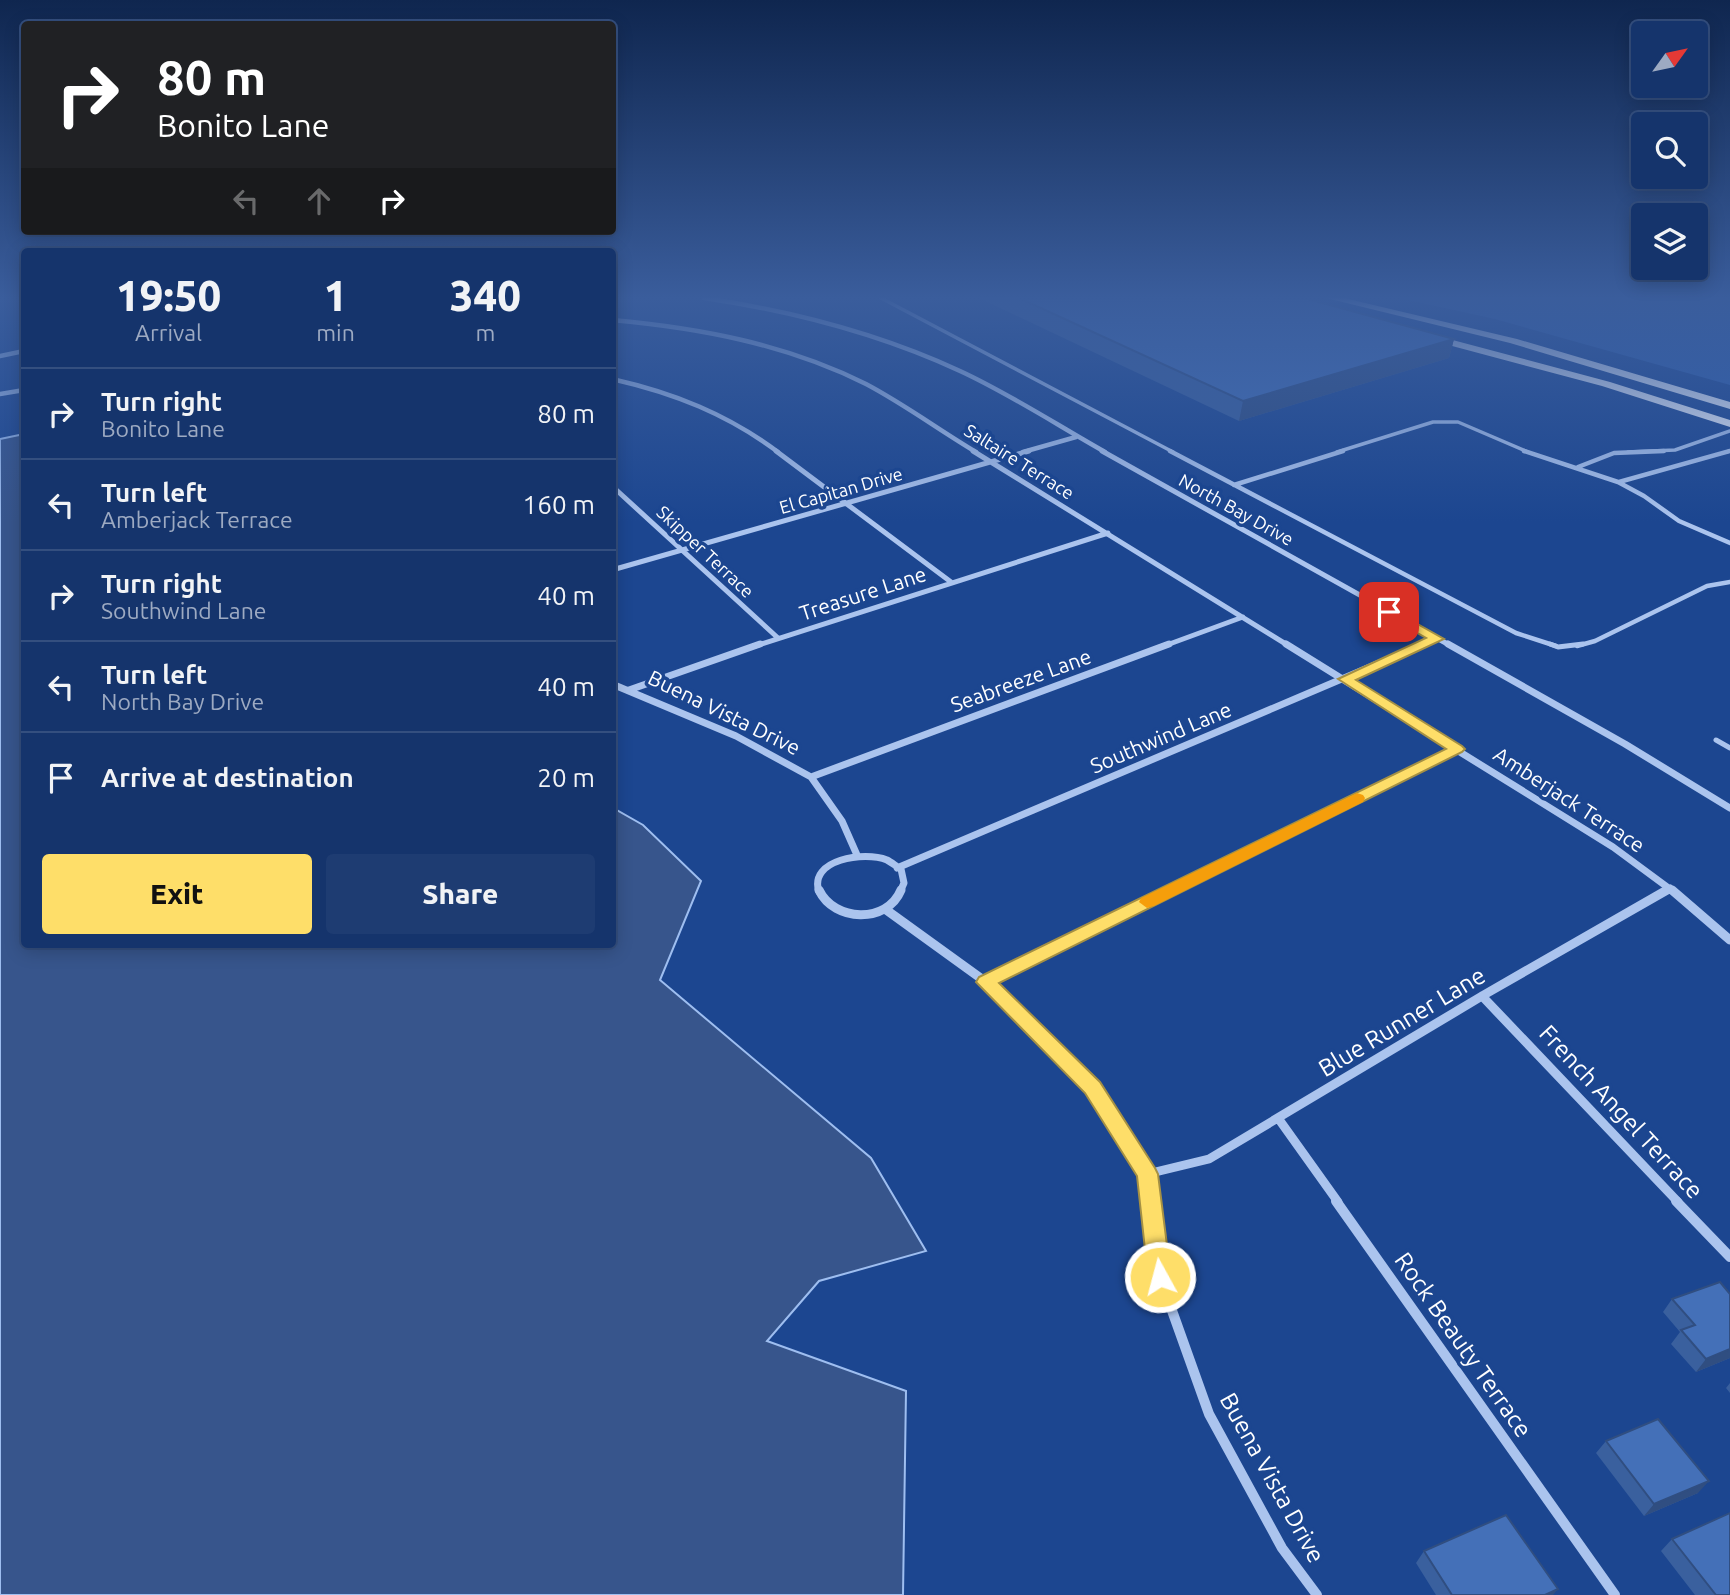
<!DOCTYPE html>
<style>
:root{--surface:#15346c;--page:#1e3c72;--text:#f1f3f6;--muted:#9daac2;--line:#344f7f;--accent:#fede69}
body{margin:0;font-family:Ubuntu,sans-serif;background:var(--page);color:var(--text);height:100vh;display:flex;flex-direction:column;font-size:26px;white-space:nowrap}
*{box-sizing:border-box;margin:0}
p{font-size:23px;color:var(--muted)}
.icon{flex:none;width:38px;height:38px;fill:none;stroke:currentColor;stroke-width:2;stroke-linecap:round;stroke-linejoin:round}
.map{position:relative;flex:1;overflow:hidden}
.details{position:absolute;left:21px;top:248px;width:595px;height:700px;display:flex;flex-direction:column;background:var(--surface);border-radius:7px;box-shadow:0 4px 18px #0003,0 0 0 2px var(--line)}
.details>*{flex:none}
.top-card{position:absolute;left:21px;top:21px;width:595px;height:214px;border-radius:7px;box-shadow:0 4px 18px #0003,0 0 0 2px var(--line);background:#202124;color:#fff;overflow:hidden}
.needle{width:46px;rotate:57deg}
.fabs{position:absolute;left:1631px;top:21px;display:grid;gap:14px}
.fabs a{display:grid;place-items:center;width:77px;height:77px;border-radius:7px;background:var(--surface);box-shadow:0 4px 18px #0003,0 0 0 2px var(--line);font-size:35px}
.pin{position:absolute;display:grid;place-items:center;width:60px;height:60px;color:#fff;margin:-30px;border-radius:14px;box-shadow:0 4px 10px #0006}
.me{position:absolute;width:77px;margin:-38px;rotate:353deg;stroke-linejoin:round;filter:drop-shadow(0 0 5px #0008)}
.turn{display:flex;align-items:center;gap:24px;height:147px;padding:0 21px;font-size:32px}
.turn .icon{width:91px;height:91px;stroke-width:2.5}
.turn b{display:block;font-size:49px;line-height:60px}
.lanes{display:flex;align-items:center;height:66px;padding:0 21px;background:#0003;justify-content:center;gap:35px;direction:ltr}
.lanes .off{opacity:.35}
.eta{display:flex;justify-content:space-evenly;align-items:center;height:119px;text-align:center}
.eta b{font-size:42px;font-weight:800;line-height:49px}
.action{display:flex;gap:14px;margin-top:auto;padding:14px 21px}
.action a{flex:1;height:80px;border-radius:7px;background:var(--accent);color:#111;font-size:28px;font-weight:800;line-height:80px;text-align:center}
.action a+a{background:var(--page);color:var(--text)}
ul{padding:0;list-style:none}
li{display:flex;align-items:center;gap:21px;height:91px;padding:0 21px;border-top:2px solid var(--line)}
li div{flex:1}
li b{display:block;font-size:26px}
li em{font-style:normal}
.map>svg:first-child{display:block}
.green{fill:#2f5fae}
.water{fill:#37558c;stroke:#9ebef0;stroke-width:2}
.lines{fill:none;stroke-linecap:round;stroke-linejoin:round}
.lane-far2{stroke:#abc4ee;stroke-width:3.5}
.lane-far1{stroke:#abc4ee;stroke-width:4.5}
.lane{stroke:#abc4ee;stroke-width:5}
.street-far4{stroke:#abc4ee;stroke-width:4.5}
.street-far3{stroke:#abc4ee;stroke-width:5}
.street-far2{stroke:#abc4ee;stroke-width:7}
.street-far1{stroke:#abc4ee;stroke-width:9}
.street{stroke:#abc4ee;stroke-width:10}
.primary{fill:#f2f6ff;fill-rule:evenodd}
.wall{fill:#3a609e}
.shaded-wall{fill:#304e81}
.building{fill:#4470b8;stroke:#304e81;stroke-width:2}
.route{fill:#fede69;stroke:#a59044;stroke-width:2}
.slow{fill:#f59e0b}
.labels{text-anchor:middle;stroke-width:7;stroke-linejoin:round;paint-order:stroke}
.far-street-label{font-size:18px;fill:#fff;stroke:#1c4690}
.street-label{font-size:21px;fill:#fff;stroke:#1c4690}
.near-street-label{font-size:24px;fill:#fff;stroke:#1c4690}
</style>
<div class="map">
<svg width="1730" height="1595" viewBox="0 0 1730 1595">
<rect width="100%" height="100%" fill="#1c4690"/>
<path class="green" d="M1399 298H1730V385L1495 319Z"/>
<path class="water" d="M24 434V945H612L613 808 643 825 701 881 660 980 871 1158 926 1251 819 1281 767 1341 906 1391 903 1595H0V439Z"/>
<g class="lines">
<path class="lane-far2" d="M881 298 1173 452
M1337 452 1433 422H1458L1528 452
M1628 452 1675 450 1730 431
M1726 452 1730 451"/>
<path class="lane-far1" d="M1170 451 1516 633 1556 646
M1524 451 1618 482 1644 496 1679 521 1730 543
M1578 467 1614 453 1664 451
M1619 482 1730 451
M1234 485 1343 451
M1577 646 1595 641 1707 586 1730 582"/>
<path class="lane" d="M1550 644 1558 647 1583 644
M1716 740 1730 748"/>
<path class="street-far4" d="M704 298C792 311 880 334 960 371 1010 394 1057 425 1105 452
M612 320C700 328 786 344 866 384 904 404 939 430 976 452
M0 356 24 351
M612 379C674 393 727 414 778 452
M0 394 24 390
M1023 452 1076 437"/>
<path class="street-far3" d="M776 451 951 582
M973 451 1289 646
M1102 451 1451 646
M612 486 778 638
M612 570 1029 451
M755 646 1108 533
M1164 646 1243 617
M1420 646 1437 639"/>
<path class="street-far2" d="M1286 644 1613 847 1674 892
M1448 644 1625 744 1730 808
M612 684 736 736 811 777 842 821 857 855
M629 690 760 644
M811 777 1169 644
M897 868 1424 644
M819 892C808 859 865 851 887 860 891 862 896 866 901 869L904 883 900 892
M1169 892 1457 749
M1664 892 1670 888"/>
<path class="street-far1" d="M819 890C834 922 887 924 901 890
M1672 890 1730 940
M885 909 986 982 1093 1088 1147 1174 1151 1202
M986 982 1172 890
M1482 996 1678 1202
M1278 1118 1338 1202
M1147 1174 1209 1159 1482 996 1667 890"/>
<path class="street" d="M1150 1201 1160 1277 1209 1414 1282 1548 1317 1595
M1336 1201 1615 1595
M1676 1201 1730 1257"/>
<path class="primary" d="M1326 298H1344L1517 339 1730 402V409L1510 343Z
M1430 334 1610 382 1730 420V427L1602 386 1426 339 1425 337Z"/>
</g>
<path class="wall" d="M979 298H1304L1454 339 1449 358 1239 421Z
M1672 1299 1730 1358 1696 1372 1671 1344 1680 1332 1663 1312Z
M1730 1383V1393L1726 1388Z
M1606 1441 1698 1493 1644 1516 1596 1453Z
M1672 1539 1730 1595H1695L1661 1551Z
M1424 1551 1553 1595H1436L1416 1563Z"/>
<path class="shaded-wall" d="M1454 339 1449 358 1239 421 1243 401Z
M1730 1349V1358L1696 1372 1706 1359Z
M1709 1481 1698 1493 1644 1516 1654 1504Z
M1558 1589 1553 1595H1545Z"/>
<path class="building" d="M1019 298H1304L1454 339 1243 401Z
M1720 1282 1730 1294V1349L1706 1359 1681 1330 1695 1325 1672 1299Z
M1658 1419 1709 1481 1654 1504 1606 1441Z
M1730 1513V1595H1716L1672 1539Z
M1506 1515 1558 1589 1545 1595H1452L1424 1551Z"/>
<linearGradient id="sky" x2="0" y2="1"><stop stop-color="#0f264f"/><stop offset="0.57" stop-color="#3a5d9c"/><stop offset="1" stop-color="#3a5d9c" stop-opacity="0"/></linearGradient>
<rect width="1730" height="522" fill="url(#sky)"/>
<path class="route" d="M1389 608 1444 639 1356 680 1462 746 1465 749 1462 752 999 983 1100 1082 1155 1168 1158 1174 1171 1277 1168 1284 1160 1287 1152 1284 1148 1277 1137 1176 1085 1093 976 982 979 977 1446 749 1338 679 1426 638 1384 614 1382 612Z"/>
<path class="slow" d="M1357 793 1363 795 1365 798 1363 802 1154 906 1147 908 1139 902 1141 898Z"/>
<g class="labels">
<g class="far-street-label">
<text transform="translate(1019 462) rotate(32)" y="6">Saltaire Terrace</text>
<text transform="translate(841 491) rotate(-16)" y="6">El Capitan Drive</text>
<text transform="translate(1236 510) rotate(29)" y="6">North Bay Drive</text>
<text transform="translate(705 552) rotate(43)" y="6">Skipper Terrace</text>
</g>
<g class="street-label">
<text transform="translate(863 594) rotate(-18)" y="7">Treasure Lane</text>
<text transform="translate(1021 681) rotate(-20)" y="7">Seabreeze Lane</text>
<text transform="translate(724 713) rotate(26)" y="7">Buena Vista Drive</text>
<text transform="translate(1161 738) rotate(-23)" y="7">Southwind Lane</text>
<text transform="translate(1569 800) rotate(33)" y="7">Amberjack Terrace</text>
</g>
<g class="near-street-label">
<text transform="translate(1402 1022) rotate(-31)" y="8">Blue Runner Lane</text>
<text transform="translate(1621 1112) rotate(47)" y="8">French Angel Terrace</text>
<text transform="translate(1463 1345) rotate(55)" y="8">Rock Beauty Terrace</text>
<text transform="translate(1272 1478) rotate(61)" y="8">Buena Vista Drive</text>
</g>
</g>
</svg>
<div class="fabs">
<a><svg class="needle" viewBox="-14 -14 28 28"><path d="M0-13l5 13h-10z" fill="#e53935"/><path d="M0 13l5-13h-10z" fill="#9daac2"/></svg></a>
<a><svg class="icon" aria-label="search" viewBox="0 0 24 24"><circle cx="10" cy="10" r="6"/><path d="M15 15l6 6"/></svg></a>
<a><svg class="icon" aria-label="layers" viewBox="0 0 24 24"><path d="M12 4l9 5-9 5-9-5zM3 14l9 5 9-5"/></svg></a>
</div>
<div class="pin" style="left:1389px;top:612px;background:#d93025"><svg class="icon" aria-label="arrive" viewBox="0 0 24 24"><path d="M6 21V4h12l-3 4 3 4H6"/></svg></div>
<svg class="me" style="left:1160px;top:1277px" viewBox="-20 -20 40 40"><circle r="17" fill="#fede69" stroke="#fff" stroke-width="3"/><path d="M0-11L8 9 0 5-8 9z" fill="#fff"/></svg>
<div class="top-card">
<div class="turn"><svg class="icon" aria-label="right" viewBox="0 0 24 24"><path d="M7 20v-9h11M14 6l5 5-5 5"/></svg><div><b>80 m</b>Bonito Lane</div></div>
<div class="lanes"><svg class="icon off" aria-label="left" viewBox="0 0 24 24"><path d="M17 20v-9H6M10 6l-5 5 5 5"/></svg><svg class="icon off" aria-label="ahead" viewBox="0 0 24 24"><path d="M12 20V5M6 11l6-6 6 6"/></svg><svg class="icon" aria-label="right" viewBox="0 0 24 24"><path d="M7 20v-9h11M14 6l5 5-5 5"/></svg></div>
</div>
<section class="details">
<div class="eta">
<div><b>19:50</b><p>Arrival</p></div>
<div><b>1</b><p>min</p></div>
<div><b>340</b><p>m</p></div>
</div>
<ul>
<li><svg class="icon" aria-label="right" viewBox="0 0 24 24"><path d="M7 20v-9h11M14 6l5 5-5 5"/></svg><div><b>Turn right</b><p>Bonito Lane</p></div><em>80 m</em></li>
<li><svg class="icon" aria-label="left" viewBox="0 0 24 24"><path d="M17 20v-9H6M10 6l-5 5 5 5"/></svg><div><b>Turn left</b><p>Amberjack Terrace</p></div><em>160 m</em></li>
<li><svg class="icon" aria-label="right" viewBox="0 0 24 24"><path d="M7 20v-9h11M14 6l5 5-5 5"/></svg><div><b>Turn right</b><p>Southwind Lane</p></div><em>40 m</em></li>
<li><svg class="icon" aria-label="left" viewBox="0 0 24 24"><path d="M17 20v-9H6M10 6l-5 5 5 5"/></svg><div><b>Turn left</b><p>North Bay Drive</p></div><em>40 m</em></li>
<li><svg class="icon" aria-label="arrive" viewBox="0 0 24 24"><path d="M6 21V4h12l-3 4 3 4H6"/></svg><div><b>Arrive at destination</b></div><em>20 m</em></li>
</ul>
<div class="action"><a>Exit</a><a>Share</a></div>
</section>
</div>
